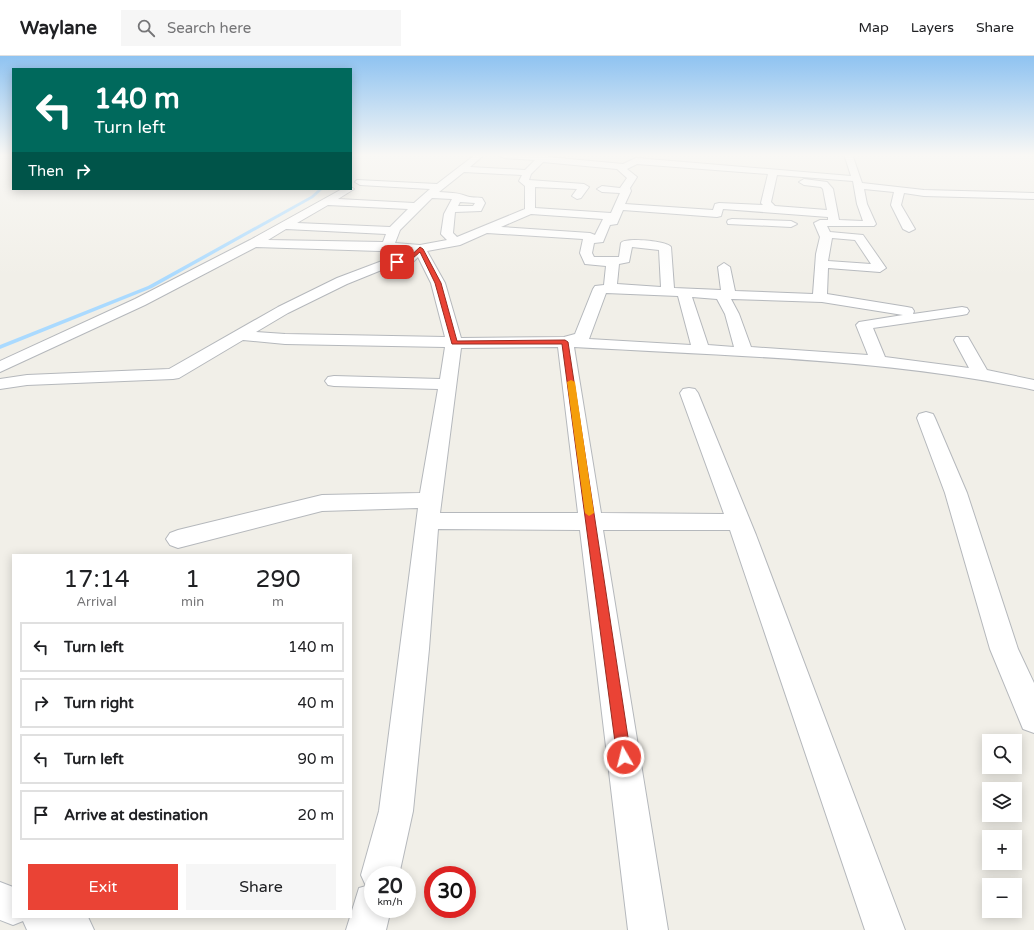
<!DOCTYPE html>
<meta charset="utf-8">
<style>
:root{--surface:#fff;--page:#f6f6f6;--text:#202124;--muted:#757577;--line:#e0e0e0;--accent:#ea4335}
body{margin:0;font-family:"Varela Round",sans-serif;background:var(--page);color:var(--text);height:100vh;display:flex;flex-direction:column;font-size:15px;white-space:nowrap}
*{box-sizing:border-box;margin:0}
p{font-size:13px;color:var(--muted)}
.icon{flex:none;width:22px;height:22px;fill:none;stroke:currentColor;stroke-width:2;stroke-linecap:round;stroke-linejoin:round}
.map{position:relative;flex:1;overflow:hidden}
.panel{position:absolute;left:12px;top:498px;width:340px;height:364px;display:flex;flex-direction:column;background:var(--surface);border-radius:0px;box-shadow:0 2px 10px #0003}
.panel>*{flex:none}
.guide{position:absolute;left:12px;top:12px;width:340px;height:122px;border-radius:0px;box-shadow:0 2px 10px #0003;background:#00695c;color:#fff;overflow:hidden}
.buttons{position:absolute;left:982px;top:678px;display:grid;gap:8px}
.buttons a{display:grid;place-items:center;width:40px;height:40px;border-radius:0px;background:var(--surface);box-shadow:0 2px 10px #0003;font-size:20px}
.speed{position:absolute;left:364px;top:810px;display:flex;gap:8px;font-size:20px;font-weight:700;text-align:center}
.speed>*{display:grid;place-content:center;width:52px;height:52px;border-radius:50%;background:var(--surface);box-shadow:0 2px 10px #0003;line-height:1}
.speed small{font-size:10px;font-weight:400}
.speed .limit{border:6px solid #d22;background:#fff;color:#111}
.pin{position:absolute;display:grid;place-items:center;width:34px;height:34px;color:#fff;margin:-17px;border-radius:8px;box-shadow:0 2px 6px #0006}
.me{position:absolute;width:44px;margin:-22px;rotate:352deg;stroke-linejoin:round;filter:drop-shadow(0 0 3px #0008)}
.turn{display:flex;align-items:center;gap:14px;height:84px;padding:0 16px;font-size:18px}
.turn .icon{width:52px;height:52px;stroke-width:2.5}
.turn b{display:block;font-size:28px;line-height:34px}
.then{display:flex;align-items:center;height:38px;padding:0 16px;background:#0003;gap:8px;font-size:15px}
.eta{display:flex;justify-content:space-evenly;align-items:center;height:68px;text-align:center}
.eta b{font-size:24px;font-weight:600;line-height:28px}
.action{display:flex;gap:8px;margin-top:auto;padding:8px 16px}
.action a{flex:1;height:46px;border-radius:0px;background:var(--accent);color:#fff;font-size:16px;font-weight:600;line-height:46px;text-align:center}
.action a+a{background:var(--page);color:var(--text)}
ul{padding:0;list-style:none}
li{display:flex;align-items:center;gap:12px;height:50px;margin:0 8px 6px;padding:0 8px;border:2px solid var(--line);border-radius:0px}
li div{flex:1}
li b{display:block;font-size:15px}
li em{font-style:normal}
header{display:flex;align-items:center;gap:24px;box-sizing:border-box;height:56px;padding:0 20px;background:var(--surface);border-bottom:1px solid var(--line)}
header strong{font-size:19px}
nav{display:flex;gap:22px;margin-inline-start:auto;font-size:14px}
.search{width:280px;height:36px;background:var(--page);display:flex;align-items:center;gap:10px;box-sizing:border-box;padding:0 14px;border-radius:0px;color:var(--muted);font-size:15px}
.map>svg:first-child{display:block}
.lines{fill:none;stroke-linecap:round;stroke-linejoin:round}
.stream{fill:#aadaff;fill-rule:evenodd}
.street-casing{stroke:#b5b8bc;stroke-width:2}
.secondary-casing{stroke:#b6babf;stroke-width:2}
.street{fill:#fff;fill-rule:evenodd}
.secondary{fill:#fff;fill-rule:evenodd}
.route{fill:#ea4335;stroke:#982c22}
.slow{fill:#f59e0b}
</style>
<header>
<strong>Waylane</strong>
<div class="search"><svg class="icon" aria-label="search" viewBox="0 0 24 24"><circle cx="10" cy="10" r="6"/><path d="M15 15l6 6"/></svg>Search here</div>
<nav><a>Map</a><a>Layers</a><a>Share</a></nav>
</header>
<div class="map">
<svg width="1034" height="874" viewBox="0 0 1034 874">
<rect width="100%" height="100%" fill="#f1efe8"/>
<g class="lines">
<path class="stream" d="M355 98H357L351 105V102Z
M319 133H323L313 142 152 232 0 293V289L148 230 311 140Z"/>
<g class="street-casing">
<path id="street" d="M476 98H485L470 111 525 114 535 104 504 102 500 100 502 98 540 99 550 98 548 101 623 108 636 102 851 120 844 98H852L862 127 924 134 1034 137V143L924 140 904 137 901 149 915 173 909 176 903 173 891 149 894 136 864 133 867 148 876 168 874 170H827L830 176 863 179 886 212 880 216 828 212 827 238 907 251 912 252 914 255 913 258 962 251 967 252 969 255 967 258 962 259 873 272 885 301 969 312 954 284 956 281H968L987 314 1034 324V334C883 302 727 300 574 291L601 457 724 458 680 337 683 333 689 332 695 333 698 337 756 479 905 874H865L730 474H603L668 874H628L580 474 438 473 429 593 413 755 399 819H373V853H391L386 874H346L359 832 366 830 361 819 379 755 418 452 322 455 178 492 170 489 166 483 170 477 178 474 322 439 420 437 438 333 334 330 328 329 325 325 328 321 334 320 440 323 445 291 285 288 243 284 179 322 173 323 27 329 0 333V323L27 319 169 313 278 251 337 222 382 205 403 202 410 196 256 191 145 249 0 316V305L135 243 250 184 342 133H351V131L354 133 338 143 414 147 430 133 360 129 355 126 357 124 437 128ZM543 106 617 113 627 122 620 132 602 130 597 133 602 136 620 137 611 157 535 152V131L577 133 572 140 577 143 581 142 589 131 584 128 529 124 531 118ZM637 108 768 118 761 147 763 149 719 147 715 148 713 154 625 148 631 135 630 132 637 121 627 113ZM464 116 522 119 519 125 525 130V153L457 181 453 177 455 156 481 155 485 147 482 142C477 141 470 142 466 140 456 136 450 137 439 136ZM777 119 853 125 857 148 863 165 839 164 833 133 827 126 804 123 799 126 804 129 821 131 823 133 827 154 775 150 771 146ZM432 142 452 143 444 158 441 178 447 184 420 189 395 187 400 174ZM460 146 475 147 473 150H458ZM328 149 408 153 390 171 297 167ZM723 153 828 161V164H820L814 167 820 181 816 198 813 238 735 235 730 211 724 207 718 211 721 234 674 232 671 191C667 185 625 181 621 187L619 201H594L592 197 594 187 603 186 610 169 617 168 623 154 717 161 721 160ZM531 158 603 163 595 179 590 177 501 171ZM286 173 386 178 383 186 268 184ZM487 177 583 183 580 197 585 208 606 210 604 229 595 230 593 233 575 278 564 281 461 282 445 227 427 195 460 189ZM832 182 855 184 871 208 828 205ZM632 191 659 194 661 231 617 228 619 208 629 206ZM418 201 431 227 445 281 285 278 256 276 288 257 347 228 389 211 411 208ZM606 237 678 240 691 289 589 283ZM692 241 717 243 725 258 734 291 708 289ZM731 243 822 246 903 259 859 266 856 269 868 299 751 291 739 258ZM558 291 578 457H440L461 292Z
M732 163 791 165 797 168 791 171 728 168 727 166 728 164Z
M926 356 933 358 935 362 967 437 1018 593 1034 627V677L1023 673 990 593 945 437 917 362 919 358Z"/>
</g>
<g class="secondary-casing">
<path id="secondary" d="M0 826 13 831V861H88L94 874H27L23 865 13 869 0 864Z"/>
</g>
<use href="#street" class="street"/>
<use href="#secondary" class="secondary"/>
</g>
<linearGradient id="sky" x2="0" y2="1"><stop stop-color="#8fc3f1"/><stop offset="0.45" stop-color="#f9f8f5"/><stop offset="1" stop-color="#f9f8f5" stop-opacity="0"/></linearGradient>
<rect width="1034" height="220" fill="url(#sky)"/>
<path class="route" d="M420 191 423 193 441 227 457 285 565 284 568 286 631 701 629 706 624 708 619 706 617 701 562 288H452L435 227 420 196C412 203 404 211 394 206L406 204Z"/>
<path class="slow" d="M571 324 575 326 594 457 589 460 585 457 567 326Z"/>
</svg>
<div class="buttons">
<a><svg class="icon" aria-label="search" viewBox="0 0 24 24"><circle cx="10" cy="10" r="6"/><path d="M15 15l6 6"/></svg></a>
<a><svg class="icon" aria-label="layers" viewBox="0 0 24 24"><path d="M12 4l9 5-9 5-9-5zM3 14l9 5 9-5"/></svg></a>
<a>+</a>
<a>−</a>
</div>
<div class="speed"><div>20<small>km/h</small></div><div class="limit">30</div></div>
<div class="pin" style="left:397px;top:206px;background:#d93025"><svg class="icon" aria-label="arrive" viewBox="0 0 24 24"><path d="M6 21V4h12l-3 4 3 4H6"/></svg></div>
<svg class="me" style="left:624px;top:701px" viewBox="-20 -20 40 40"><circle r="17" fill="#ea4335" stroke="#fff" stroke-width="3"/><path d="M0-11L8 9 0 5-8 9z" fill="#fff"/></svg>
<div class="guide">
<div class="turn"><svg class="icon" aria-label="left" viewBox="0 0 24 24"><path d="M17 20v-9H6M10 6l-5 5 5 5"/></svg><div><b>140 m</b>Turn left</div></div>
<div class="then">Then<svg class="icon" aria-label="right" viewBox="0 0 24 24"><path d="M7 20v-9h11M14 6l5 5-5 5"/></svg></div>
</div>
<section class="panel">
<div class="eta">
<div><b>17:14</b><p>Arrival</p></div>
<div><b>1</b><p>min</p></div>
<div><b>290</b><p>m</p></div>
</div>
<ul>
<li><svg class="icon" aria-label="left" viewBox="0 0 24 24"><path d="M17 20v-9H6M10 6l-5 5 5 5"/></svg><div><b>Turn left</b></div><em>140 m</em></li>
<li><svg class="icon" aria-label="right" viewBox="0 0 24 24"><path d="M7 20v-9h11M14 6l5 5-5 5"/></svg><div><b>Turn right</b></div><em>40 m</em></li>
<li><svg class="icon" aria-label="left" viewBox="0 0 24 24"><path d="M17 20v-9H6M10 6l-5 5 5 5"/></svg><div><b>Turn left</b></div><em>90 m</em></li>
<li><svg class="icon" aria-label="arrive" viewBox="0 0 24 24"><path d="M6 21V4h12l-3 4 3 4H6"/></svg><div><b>Arrive at destination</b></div><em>20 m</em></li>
</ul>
<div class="action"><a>Exit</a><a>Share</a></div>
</section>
</div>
